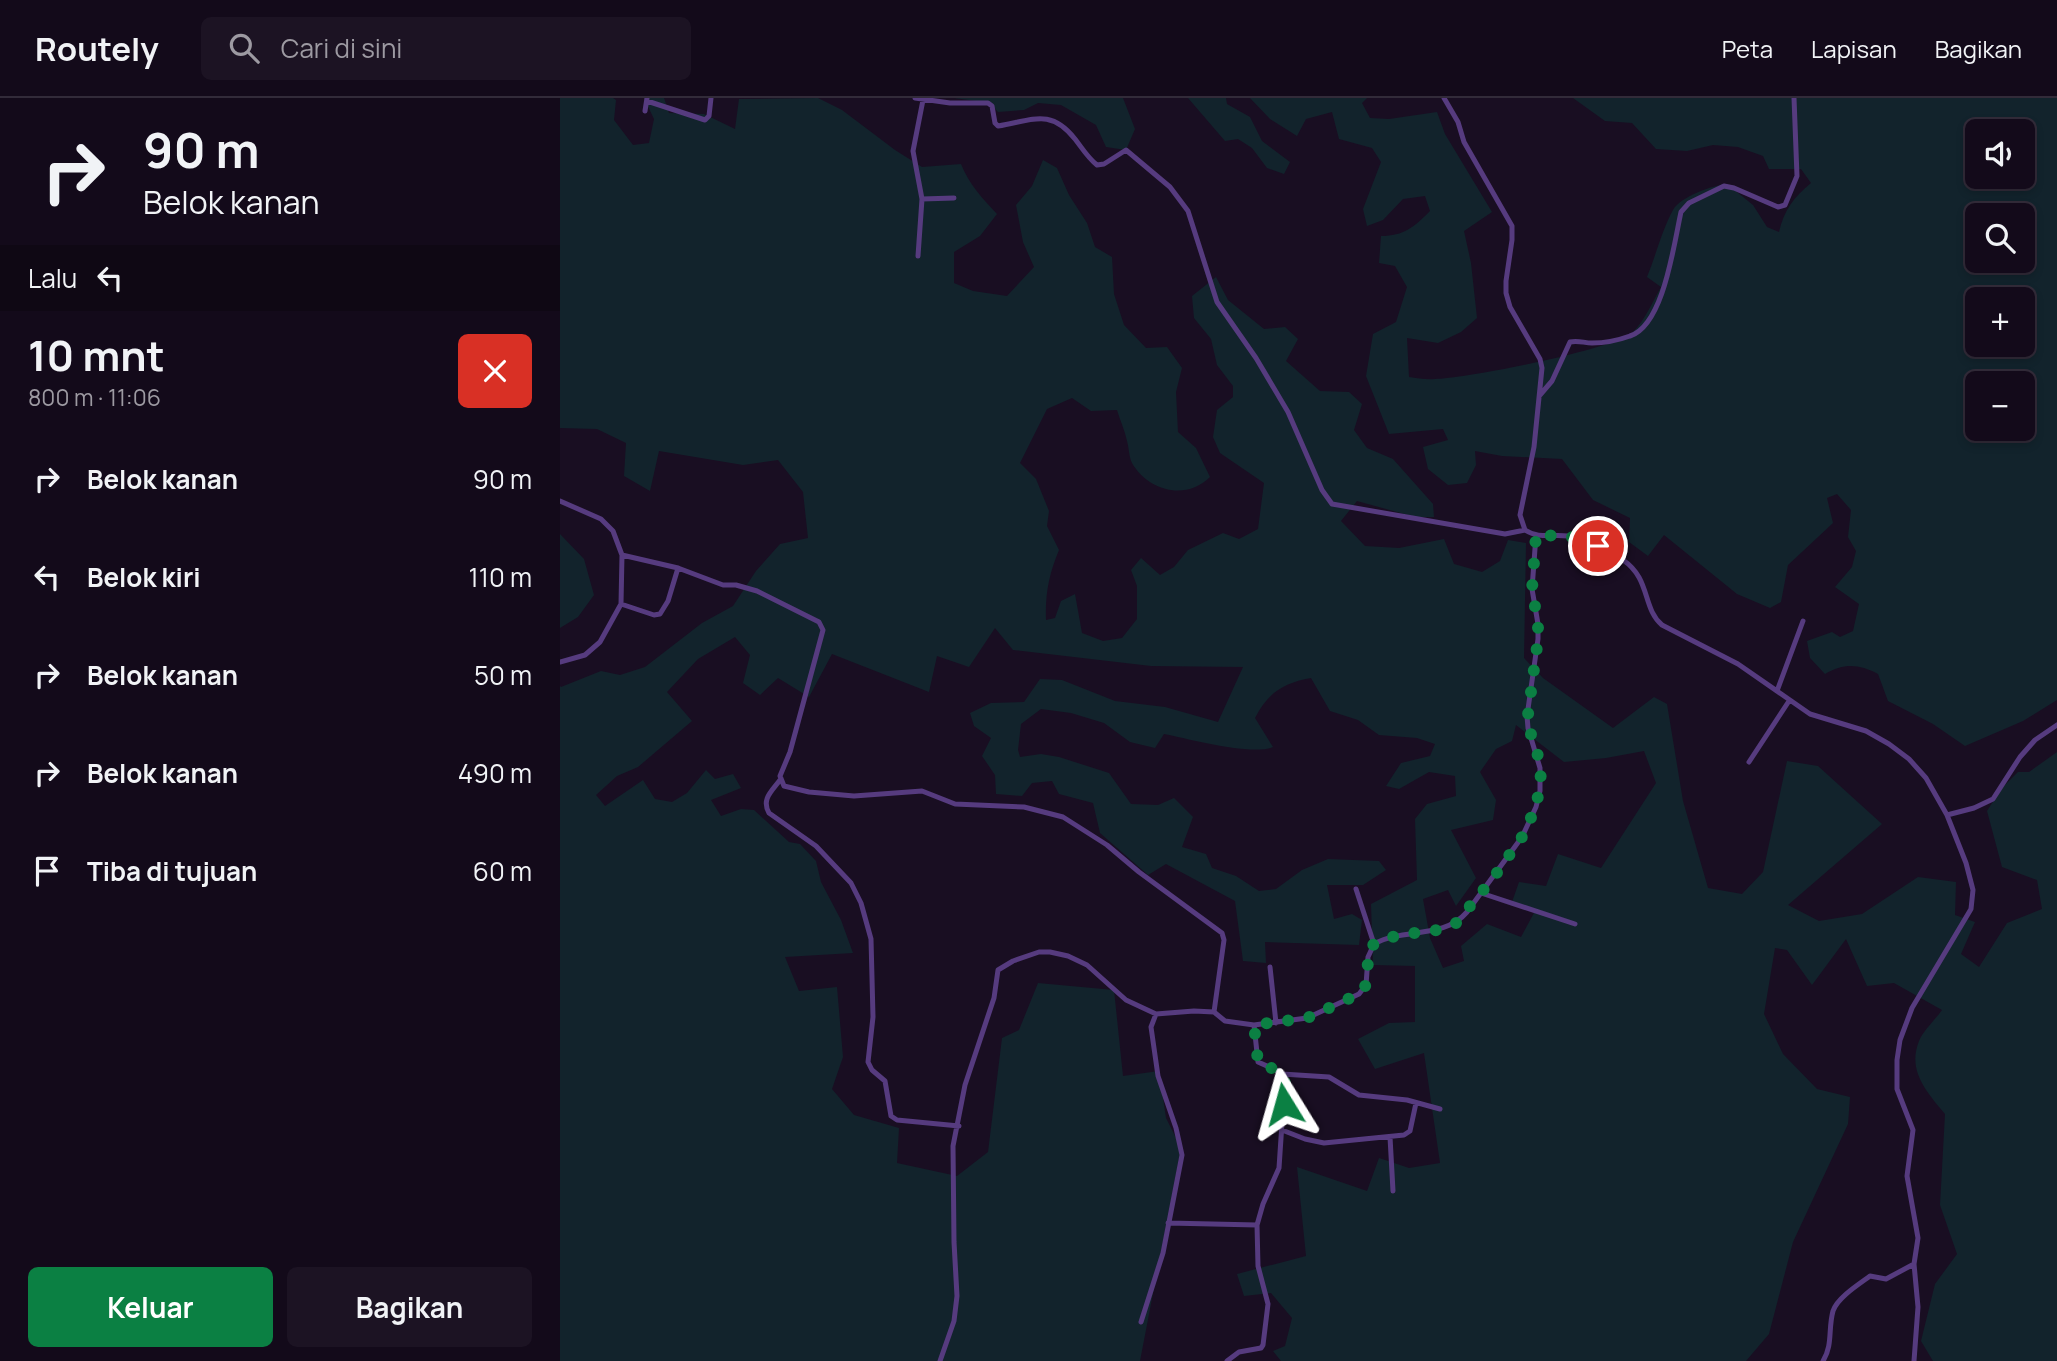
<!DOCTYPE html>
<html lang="id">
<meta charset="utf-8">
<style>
:root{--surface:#130a1a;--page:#1c1323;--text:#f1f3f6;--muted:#9d9aa2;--line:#322b39;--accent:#0b8043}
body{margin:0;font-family:Manrope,sans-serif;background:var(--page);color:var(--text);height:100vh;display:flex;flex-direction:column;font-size:26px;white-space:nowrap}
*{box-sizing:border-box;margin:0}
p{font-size:23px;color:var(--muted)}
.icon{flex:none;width:38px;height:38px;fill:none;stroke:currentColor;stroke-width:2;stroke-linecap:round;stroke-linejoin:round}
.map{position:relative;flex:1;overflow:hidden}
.sheet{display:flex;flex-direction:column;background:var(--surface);width:560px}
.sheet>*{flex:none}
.guide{background:#130a1a;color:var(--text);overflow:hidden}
.fabs{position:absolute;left:1405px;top:21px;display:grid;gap:14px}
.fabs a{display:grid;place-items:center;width:70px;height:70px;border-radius:10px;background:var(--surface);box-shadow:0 4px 10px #0003,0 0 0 2px var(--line);font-size:35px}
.pin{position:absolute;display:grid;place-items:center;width:60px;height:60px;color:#fff;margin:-30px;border:4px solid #fff;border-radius:50%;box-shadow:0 2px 7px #0007}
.me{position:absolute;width:77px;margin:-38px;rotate:352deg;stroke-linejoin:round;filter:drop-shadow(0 0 5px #0008)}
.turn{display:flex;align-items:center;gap:24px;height:147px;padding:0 28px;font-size:32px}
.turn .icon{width:91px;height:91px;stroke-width:2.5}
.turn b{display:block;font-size:49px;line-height:60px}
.then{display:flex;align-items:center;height:66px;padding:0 28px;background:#0003;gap:14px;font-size:26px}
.round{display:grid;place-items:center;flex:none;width:74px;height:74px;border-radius:10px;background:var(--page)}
.headline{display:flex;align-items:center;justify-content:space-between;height:119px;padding:0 28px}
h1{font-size:42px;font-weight:700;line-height:52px}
.cta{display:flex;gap:14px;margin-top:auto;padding:14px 28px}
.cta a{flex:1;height:80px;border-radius:10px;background:var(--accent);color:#fff;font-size:28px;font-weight:700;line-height:80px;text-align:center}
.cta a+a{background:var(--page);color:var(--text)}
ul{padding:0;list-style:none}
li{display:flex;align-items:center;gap:21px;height:98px;padding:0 28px}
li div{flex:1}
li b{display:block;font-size:26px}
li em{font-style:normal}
header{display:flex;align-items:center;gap:42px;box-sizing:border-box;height:98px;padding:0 35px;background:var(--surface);border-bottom:2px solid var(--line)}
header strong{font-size:33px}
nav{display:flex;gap:38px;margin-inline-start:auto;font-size:24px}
.search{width:490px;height:63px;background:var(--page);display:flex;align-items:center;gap:18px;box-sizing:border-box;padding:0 24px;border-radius:10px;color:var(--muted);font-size:26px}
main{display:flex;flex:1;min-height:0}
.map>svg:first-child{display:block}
.green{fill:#12232c;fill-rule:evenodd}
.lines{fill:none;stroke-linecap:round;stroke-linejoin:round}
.street{stroke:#563b7f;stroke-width:5}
.route{stroke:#0b8043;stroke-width:12;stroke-dasharray:0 21.6}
</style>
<header>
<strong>Routely</strong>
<div class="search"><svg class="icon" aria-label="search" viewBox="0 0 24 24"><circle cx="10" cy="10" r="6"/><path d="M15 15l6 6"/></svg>Cari di sini</div>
<nav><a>Peta</a><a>Lapisan</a><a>Bagikan</a></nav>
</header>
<main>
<section class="sheet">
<div class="guide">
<div class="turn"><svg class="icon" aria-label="right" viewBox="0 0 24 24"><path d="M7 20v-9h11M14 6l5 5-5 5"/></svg><div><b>90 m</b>Belok kanan</div></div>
<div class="then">Lalu<svg class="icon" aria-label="left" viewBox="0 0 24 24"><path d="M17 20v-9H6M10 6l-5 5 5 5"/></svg></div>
</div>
<div class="headline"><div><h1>10 mnt</h1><p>800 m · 11:06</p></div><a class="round" style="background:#d93025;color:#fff"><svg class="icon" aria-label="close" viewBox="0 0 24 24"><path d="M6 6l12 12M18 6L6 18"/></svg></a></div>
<ul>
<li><svg class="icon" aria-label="right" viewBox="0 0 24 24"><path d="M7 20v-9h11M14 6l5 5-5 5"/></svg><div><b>Belok kanan</b></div><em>90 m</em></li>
<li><svg class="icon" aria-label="left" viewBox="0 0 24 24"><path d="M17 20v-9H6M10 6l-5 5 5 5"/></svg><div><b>Belok kiri</b></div><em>110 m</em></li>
<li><svg class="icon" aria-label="right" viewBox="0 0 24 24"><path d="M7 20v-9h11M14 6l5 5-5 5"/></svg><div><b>Belok kanan</b></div><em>50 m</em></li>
<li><svg class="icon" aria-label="right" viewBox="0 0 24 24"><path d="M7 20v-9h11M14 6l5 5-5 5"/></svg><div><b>Belok kanan</b></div><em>490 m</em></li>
<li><svg class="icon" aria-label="arrive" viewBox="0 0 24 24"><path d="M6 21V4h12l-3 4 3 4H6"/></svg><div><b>Tiba di tujuan</b></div><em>60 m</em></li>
</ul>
<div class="cta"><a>Keluar</a><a>Bagikan</a></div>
</section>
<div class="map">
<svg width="1497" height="1263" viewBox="0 0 1497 1263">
<rect width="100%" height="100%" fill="#190e22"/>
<path class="green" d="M0 0H53L56 2 54 22 73 47 89 45 94 21 84 0H104L109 15 144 16 175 31 179 1 258 0 282 12 335 52 362 69 401 66C409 86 422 100 437 116L420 138 394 154V185L413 193 447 198 474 169 463 144 456 107 472 88 483 62 497 70 509 97 527 125 535 149 552 159 554 196 564 227 586 250 607 249 622 270 616 294 618 334 636 350 650 379C626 403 588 393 572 365 569 359 569 350 567 343 565 333 560 322 557 312L531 313 512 300 487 311 460 365 476 381 489 413 487 428 499 452C489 476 485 496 486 522L495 520 501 503 515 496 522 535 543 543 562 540 577 521V488L571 472 581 460 600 477 614 469 628 452 663 435 679 441 698 431 704 385 660 355 653 339 657 312 673 299V288L657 267 651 241 634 220 632 198 656 179 668 202 704 231 725 229 738 241 726 263 760 293 789 294 802 306 794 332 807 350 833 361 873 406 874 419H855L797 403 781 423 805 448 839 450 884 441 894 466 922 474 940 463 948 442 966 445 964 560 983 580 1053 630 1094 599 1107 606 1123 703 1148 790 1182 796 1203 774 1227 663 1258 668 1322 726 1228 807 1259 823 1302 816 1358 779 1396 784 1395 817 1415 824 1401 856 1419 869 1447 825 1482 811 1477 782 1442 769 1427 713 1441 691 1458 674H1469L1497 654V1263H1373L1361 1243 1375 1186 1397 1156 1380 1107 1385 1016C1367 994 1347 973 1359 943 1363 933 1375 922 1382 912L1334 885 1307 888 1286 841 1252 887 1227 852 1215 850 1204 916 1223 956 1257 991 1290 999 1288 1026 1233 1144 1209 1236 1186 1263H721L713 1253 725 1248 732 1220 711 1195 684 1198 677 1176 746 1158 737 1069 807 1093 819 1060 849 1070 880 1065 864 955 815 971 798 941 829 925 855 924V868L813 867 811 806 857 782 855 721 867 706 896 698 895 678 869 674 839 691 826 688 841 665 870 658 875 646 857 640 819 637 798 622 770 613 751 580C723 585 708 595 695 620L713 649C691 658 630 641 604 636L595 650 570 644 544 625 511 615 481 611 461 626 458 652 460 659 481 656 499 659 549 675 571 706 598 707 614 700 633 719 622 749 646 756 652 770 676 778 699 793 716 791 742 772 768 761 819 763 826 772 803 787H767L774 821 792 816 802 822 799 847 705 844 706 865 683 863 675 803 606 766 588 777 540 735 533 705 499 696 492 683 472 685 462 698 436 696 435 677 422 658 431 640 414 628 410 615 431 605 464 604 480 581 502 582 555 603 605 609 658 624 683 569 591 568 453 552 435 530 409 569 377 558 369 594 272 556 249 599 218 580 200 597 183 585 190 557 175 539 138 561 107 594 132 623 78 669 57 678 36 697 45 708 83 682 95 701 112 704 127 695 146 672 155 681 173 676 181 690 151 702 161 718 181 711 194 712 229 744 240 746 256 763 261 784 281 822 293 855 225 859 239 893 277 889 283 959 272 991 294 1017 339 1030 337 1065 397 1078 428 1054 442 940 459 932 478 885 554 892 563 978 599 973 606 1020 621 1050 580 1263H0V588L1 589 41 573 60 577 85 569 142 525 173 508 196 473 220 446 248 440 243 394 218 362 183 367 99 353 90 393 64 378 66 345 37 331 0 330ZM956 627 1004 664 1046 660 1084 653 1096 685 1041 770 998 756 986 788 959 784 952 804 975 813 961 839 927 826 901 848 904 863 883 870 870 840 863 801 888 792 896 808 916 780 891 732 933 722 936 702 920 674 936 651 952 643Z
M394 0H563L575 31 566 52 546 49 536 27 501 7 478 5 464 12 438 14 430 5Z
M628 0H666L667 6 690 19 702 43 730 64 724 76 707 70 692 50 678 41 665 43Z
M690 0H807L802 5 810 20 829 21 877 14 885 36 932 114 904 133 911 165 917 220 901 234 878 245 847 240 849 279C857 280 867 282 875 281 904 281 1056 251 1073 234 1085 222 1093 203 1101 189L1087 179C1096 157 1102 132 1113 112 1120 99 1153 87 1167 86L1193 107 1207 129 1219 134C1224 112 1234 99 1251 85L1241 71H1209L1203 58 1178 49 1153 47 1127 53 1096 51 1072 25 1045 23 1013 0H1497V602L1463 623 1405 648 1373 626 1328 603 1318 576C1299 566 1284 565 1265 576L1250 560 1247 543 1272 534 1280 539 1293 533 1299 506 1275 489 1292 469 1296 453 1288 439 1291 412 1277 396 1267 400 1273 425 1228 467 1221 504 1210 510 1177 496 1104 437 1088 458 1069 444 1070 420 1033 402 1002 361 942 358 915 353 916 367 907 385 888 387 868 371 863 349 888 342 883 331 829 336 806 278 813 236 836 224 847 189 835 168 819 165 821 138C844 138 854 129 870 113L865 98 843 101 823 122 807 128 803 111 821 64 812 50 779 41 772 14 746 21 737 38 710 21ZM1418 33H1463V79H1418ZM1418 117H1463V163H1418ZM1418 201H1463V247H1418ZM1418 285H1463V331H1418Z
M0 436 24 461 34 497 18 519 0 530Z"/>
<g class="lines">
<path class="street" d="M355 0 390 5H428L432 8 435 25 438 28C471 23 490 9 515 41 522 50 528 60 537 67L544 66 566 52 610 89 628 113 657 204 696 260 728 314 762 392 772 406 945 436 965 432
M884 0 898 24 904 44 952 128V142L946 183V195L950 209 980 261 982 270 974 349 960 417 965 432C978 441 993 436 1008 438 1026 441 1048 451 1063 462 1091 481 1082 510 1102 527L1178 566 1250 616 1306 633 1329 646 1349 661 1366 680 1387 717 1406 765 1413 792 1411 811 1352 910 1340 942 1337 962V991L1353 1032 1347 1078 1358 1140 1354 1166 1358 1209 1354 1263
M87 3 145 22 149 18 151 0
M85 13 87 0
M362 101 394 100
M358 158 362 101 353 53 363 2
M980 297 992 283 1010 244C1018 242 1024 245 1032 245 1044 245 1059 242 1070 238 1104 227 1114 145 1121 114L1129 105 1164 88 1174 90 1218 109 1225 107 1237 78 1234 0
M0 403 41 421 53 433 62 457 61 506 40 544 25 557 0 564
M62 457 118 470 163 487H176L197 493 259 524 263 532 230 654 220 678 224 688 249 694 294 698 362 693 395 706 464 709 503 719 547 747 579 774 662 835 664 842 654 914 665 923 694 927 698 964 720 974 725 980 719 1070 703 1106 697 1127 698 1168 708 1206 703 1247 701 1250 679 1254 667 1263
M61 506 94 517 100 516 108 503 118 470
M1217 593 1243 523
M1189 664 1229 603
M220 682C212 693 201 701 209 715L256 748 291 785 301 805 311 841 313 919 308 964 312 972 325 983 331 1018 337 1022 399 1028
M1387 717 1414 710 1433 701 1460 659 1475 642 1497 627
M796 791 814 846
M921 795 1015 826
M710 869 716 925
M694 927 747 920 799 896 806 887 808 859 814 846C844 829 883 842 907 814L962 739 976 709 980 693V670L968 630 967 618 978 541V526L972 491 976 437
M722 976 769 979 799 997 847 1002 880 1011
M722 1032 745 1041 764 1045 844 1037 850 1033 856 1005
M830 1039 833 1093
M608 1125 697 1127
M581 1224 603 1155 622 1057 616 1030 598 978 591 929 596 916
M380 1263 394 1223 397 1198 394 1144 393 1048 405 987 434 900 438 872 453 863 479 854H490L508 858 527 867 566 902 596 916 634 913 654 914
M1263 1263C1273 1247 1268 1231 1273 1213 1277 1200 1299 1186 1310 1178L1326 1181 1354 1166"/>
</g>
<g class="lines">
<path class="route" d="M724 1006 725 980 720 974 698 964 694 927 747 920 799 896 806 887 809 852 814 846 838 837 878 832 896 825 934 779 962 739 976 709 981 681 978 658 967 624 978 541V526L972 491 976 437 1008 438 1038 448"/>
</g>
</svg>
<div class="fabs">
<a><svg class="icon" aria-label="sound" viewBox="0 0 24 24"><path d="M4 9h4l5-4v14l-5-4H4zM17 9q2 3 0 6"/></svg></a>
<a><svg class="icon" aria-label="search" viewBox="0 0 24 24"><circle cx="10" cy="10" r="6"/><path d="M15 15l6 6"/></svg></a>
<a>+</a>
<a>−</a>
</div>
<div class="pin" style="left:1038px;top:448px;background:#d93025"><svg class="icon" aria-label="arrive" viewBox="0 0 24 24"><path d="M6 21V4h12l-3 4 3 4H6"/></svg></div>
<svg class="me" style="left:724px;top:1006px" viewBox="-20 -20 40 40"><path d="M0-17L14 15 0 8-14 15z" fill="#0b8043" stroke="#fff" stroke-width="4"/></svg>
</div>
</main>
